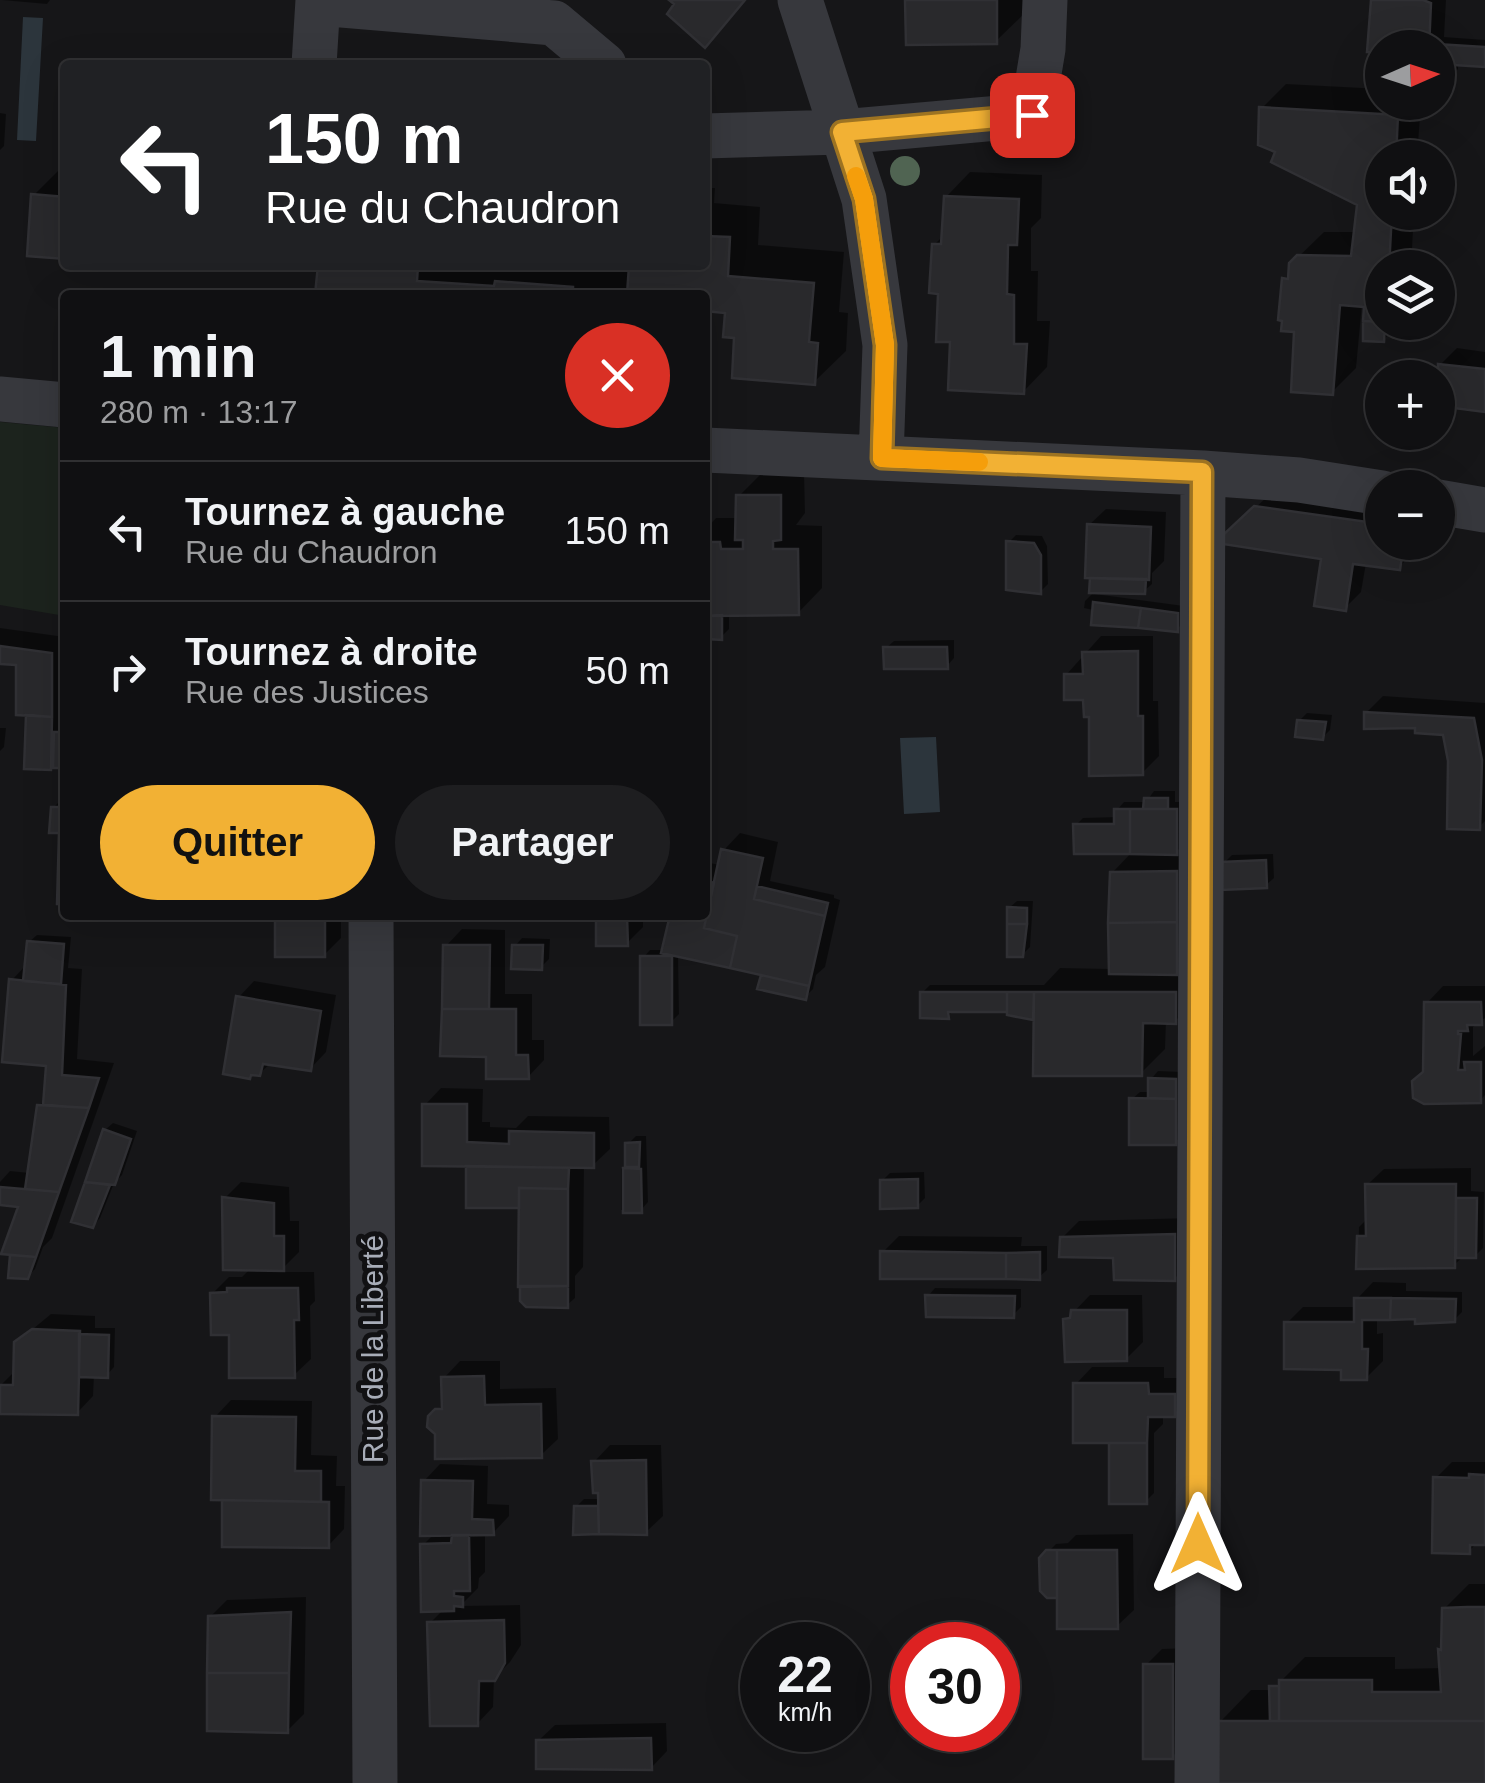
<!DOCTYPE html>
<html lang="fr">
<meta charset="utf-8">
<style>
:root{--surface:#101012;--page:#1e1e20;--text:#f1f3f6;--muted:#9c9d9f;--line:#303032;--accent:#f2b134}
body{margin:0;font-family:Arial,sans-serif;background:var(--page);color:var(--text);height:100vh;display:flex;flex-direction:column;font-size:38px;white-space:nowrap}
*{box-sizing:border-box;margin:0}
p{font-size:32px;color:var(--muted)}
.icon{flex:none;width:55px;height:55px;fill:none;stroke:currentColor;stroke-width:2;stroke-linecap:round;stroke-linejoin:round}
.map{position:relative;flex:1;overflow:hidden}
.panel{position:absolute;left:60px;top:290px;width:650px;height:630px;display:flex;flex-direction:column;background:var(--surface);border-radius:10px;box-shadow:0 10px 40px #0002,0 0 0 2px var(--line)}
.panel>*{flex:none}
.top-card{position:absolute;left:60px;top:60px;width:650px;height:210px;border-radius:10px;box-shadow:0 10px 40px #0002,0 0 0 2px var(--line);background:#202124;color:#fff;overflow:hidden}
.needle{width:65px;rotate:87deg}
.fabs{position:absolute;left:1365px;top:30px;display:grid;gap:20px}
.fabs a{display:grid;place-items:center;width:90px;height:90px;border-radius:50%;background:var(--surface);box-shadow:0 10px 40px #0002,0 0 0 2px var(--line);font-size:50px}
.speed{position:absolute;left:740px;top:1622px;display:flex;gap:20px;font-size:50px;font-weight:700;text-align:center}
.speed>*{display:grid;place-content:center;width:130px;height:130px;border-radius:50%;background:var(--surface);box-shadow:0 10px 40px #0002,0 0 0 2px var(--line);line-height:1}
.speed small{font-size:25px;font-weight:400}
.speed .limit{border:15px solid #d22;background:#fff;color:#111}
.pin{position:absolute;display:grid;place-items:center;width:85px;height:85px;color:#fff;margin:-42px;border-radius:20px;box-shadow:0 5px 15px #0006}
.me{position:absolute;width:110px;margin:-55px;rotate:0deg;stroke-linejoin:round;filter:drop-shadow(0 0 8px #0008)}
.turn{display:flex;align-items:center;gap:35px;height:210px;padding:0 40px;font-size:45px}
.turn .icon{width:130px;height:130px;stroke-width:2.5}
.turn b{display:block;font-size:70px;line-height:85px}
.round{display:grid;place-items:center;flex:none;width:105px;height:105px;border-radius:52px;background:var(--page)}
.overview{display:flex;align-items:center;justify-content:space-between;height:170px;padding:0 40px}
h1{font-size:60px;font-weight:700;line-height:75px}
.primary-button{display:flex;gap:20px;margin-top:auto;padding:20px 40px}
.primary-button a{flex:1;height:115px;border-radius:60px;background:var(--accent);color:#111;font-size:40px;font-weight:700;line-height:115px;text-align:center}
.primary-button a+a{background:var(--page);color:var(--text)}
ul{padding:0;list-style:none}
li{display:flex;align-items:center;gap:30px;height:140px;padding:0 40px;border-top:2px solid var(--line)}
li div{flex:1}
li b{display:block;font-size:38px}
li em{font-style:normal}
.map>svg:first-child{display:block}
.green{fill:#1c231d}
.water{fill:#2c353c}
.shadow{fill:#0007}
.building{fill:#29292c;stroke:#303034;stroke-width:2.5}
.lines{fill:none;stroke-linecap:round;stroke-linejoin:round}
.street{stroke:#37383d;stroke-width:45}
.tree{fill:#506452}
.route-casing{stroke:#9d7322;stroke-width:25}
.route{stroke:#f2b134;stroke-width:18}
.slow{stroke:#f59e0b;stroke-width:18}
.labels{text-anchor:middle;stroke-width:10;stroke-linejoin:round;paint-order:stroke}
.street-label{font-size:30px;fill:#a8adb8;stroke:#111113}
</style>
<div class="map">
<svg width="1485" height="1783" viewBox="0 0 1485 1783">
<rect width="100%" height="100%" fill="#161618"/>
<path class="green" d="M0 422 65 428V616L0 605Z"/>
<path class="water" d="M23 17 43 18 36 141 17 140Z
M936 737 940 812 904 814 900 738Z"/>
<path class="shadow" d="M2 0H50L47 4Z
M907 0H1028V10L996 41Z
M1375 0H1446L1444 37 1485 40V65L1458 63V69L1451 77 1438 76V42L1433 48 1370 50Z
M1286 84 1382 89V102H1421L1417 158H1382V212H1414L1411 268H1382V322H1391V332L1383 340 1367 304H1362L1356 368 1332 392 1297 330 1284 279 1291 273V264L1324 232H1356L1360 203 1279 151 1262 108Z
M0 113 6 114 4 146 0 150Z
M58 171H65V256L34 195Z
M970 172 1042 175 1041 218 1031 228V271H1038L1037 321H1050L1047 367 1023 392 952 340 934 245 944 235 946 197Z
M705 188H715L714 203 760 207 758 245 844 252 839 312 848 313 846 351 814 382 737 336 728 311 705 309V295H318L320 265H603V269L631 272V265H705Z
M1438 274 1447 275 1444 312 1438 319Z
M1457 348 1485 352V409L1438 403 1440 365Z
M763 472H804L805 513 796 525 822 526V588L798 613H729V629L721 637H705V530L716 518H738L739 496Z
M1273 491 1382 506V542H1417L1415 551 1399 567 1366 563 1361 592 1345 608 1324 557 1226 536Z
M1106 509 1166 512 1164 561 1152 573V584L1144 591 1089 525Z
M1016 535 1042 536 1047 546 1048 584 1040 592 1009 542Z
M1095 591V594L1184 606V622L1177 629 1084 608 1085 601Z
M0 628 65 637V700L58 706V731L65 725V765L50 768 29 713 18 662 0 661Z
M1101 636H1153V701H1158L1159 756 1142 773 1091 714 1086 697 1066 675Z
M954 640V658L947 666 886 648 894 641Z
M1383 696 1485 703V821L1479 827 1446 733 1366 713Z
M1307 713 1332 715 1330 730 1322 738 1299 721Z
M0 728H6L4 747 0 751Z
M1154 791H1175V802H1184L1183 845 1172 856H1192L1200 997 1175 1021H1166L1165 1049 1141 1073 1036 1018 1010 1013 1009 1010 955 1009 948 1016 922 993 930 985H1044L1060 968 1111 969 1112 873 1132 852 1076 825 1083 818 1117 817V810L1124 802H1146Z
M65 796V902L62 830 53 808Z
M740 833 778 842 770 881 834 895V898L840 900 825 967 816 975 813 989 805 997 766 973 678 954 679 1014 671 1022 643 958 650 950H664L672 915H705V862L720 865 724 850Z
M1273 854 1274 878 1266 885 1224 863 1232 855Z
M1017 901H1033L1030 947 1022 955 1009 908Z
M278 915H341V938L324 955Z
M598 915H643V927L627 943Z
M462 929 505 930V994H532V1040H544V1060L528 1077 488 1055 446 946Z
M37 935 71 937 68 968 82 969 77 1059 114 1063 52 1238 43 1247 35 1269 27 1277 11 1276 21 1204 0 1202V1182L10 1171 30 1173 39 1106 46 1099 49 1064 12 980 27 964 29 942Z
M522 938 550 939 549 959 541 967 515 946Z
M254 981 336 995 326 1052 310 1069 271 1063 259 1074 238 998Z
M1443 986H1485V1018L1473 1027V1056L1485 1046V1095L1480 1101 1426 1071 1427 1003Z
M1158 1071 1182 1072 1183 1135 1175 1142 1132 1099 1140 1092H1151V1079Z
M441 1088 483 1089 482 1122H490V1127L516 1128 528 1116 609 1117 610 1149 593 1165H584L583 1267 575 1276V1298L567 1305 521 1206 469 1164 425 1105Z
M113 1123 137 1131 122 1175 114 1183 100 1218 93 1226 74 1220 105 1130Z
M636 1136H646L648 1202 641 1210H621V1169L628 1163V1144Z
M1471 1168V1191L1484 1192 1483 1248 1475 1256H1464L1454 1265 1358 1266 1359 1227 1368 1218 1367 1185 1384 1169Z
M924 1172 925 1198 917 1206 882 1181 890 1173Z
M241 1182 289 1187 290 1221H299V1252L279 1272H314L315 1301 310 1306 311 1359 294 1375 231 1333 212 1294 229 1277H242L251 1268 225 1198Z
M1191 1218V1262L1174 1279 1062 1238 1079 1221Z
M899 1236 1022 1237 1021 1246H1047V1270L1039 1277 883 1252Z
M1373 1282 1406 1283V1291L1462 1292V1312L1454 1320 1377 1317V1334L1383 1333V1361L1366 1378 1344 1368 1287 1323 1303 1307H1357V1299Z
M935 1288 1021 1289V1307L1013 1315 928 1296Z
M1090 1295H1142L1143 1342 1126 1359 1066 1320Z
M51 1314 95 1316V1328H115L114 1367 107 1375H94L93 1396 77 1413 0 1412V1386L16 1370V1343Z
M460 1361H500V1389L556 1388 558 1439 541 1455 437 1433 430 1417 445 1403 444 1378Z
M1092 1367H1164V1378H1190V1398L1173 1414H1163V1424L1154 1433V1493L1146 1501 1115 1441 1076 1384Z
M231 1400 312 1401 311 1455 337 1456 336 1486H345L344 1529 328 1546 225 1498 215 1417Z
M610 1445H661L663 1516 646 1532H576V1507L584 1499H601L594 1462Z
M1452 1462H1485V1543H1477L1469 1551 1436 1478Z
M440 1464 488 1466 487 1504 509 1505V1516L493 1533H485V1572L479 1578 478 1588 460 1606 520 1605 521 1645 510 1662 494 1678 493 1707 477 1724 430 1623 444 1609 423 1545 435 1533 424 1481Z
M1133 1534 1134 1610 1117 1626 1060 1596 1042 1558 1056 1544 1068 1543 1076 1535Z
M1469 1584H1485V1783H1220V1722L1251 1690H1272L1305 1657H1395V1669L1443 1668 1440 1650 1444 1646V1609Z
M306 1597 304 1714 287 1731 210 1617 227 1600Z
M1189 1648 1188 1740 1172 1757 1146 1665 1162 1649Z
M666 1723 667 1751 651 1768 538 1741 555 1725Z"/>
<path class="building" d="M669 0H745L705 48 667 14 674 4Z
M905 0H997V44L906 45Z
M1371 0H1423L1431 3 1429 48H1382V53L1367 52Z
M1436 44 1485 47V67L1438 64Z
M1259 107 1398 115 1396 158H1382V212H1392L1389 268H1382V322L1363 321 1364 307 1340 305 1333 395 1291 392 1294 332 1281 331 1282 321 1278 320 1282 278 1288 279 1289 263 1297 255 1351 256 1357 205 1271 162 1275 152 1258 145Z
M31 194 65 197V259L27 256Z
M944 196 1019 199 1017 245H1008L1007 294 1014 295V344H1027L1024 394 948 390 950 342H936L938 294 929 293 932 244H941Z
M705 236 730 237 728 276 814 283 809 342 818 343 815 385 732 378 734 338 723 337 725 313 705 311V295H627L629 265H705Z
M318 265 418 266 417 281 494 286 495 281 573 287V295H315Z
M1363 321 1385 322 1384 342 1363 341Z
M1438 364 1485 369V412L1438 406Z
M736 495H781V540L773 541V549H798L799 615 706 616 705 639V542H720L721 549H743V540H735Z
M1254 506 1382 524V542H1404L1400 570 1353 564 1346 611 1314 606 1321 559 1223 544V535Z
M1087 524 1151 527 1149 580 1085 578Z
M1006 541 1034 543 1041 555V594L1006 590Z
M1090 578 1146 579 1145 594 1089 593Z
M1093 602 1141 608 1138 628 1091 625Z
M1141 608 1178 613V632L1138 628Z
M722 615V640L706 639V616Z
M0 646 52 653V717L16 715V665L0 664Z
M883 647H947L948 669H884Z
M1138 651V716H1143V775L1089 776V717H1084L1083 700H1064V674H1083L1082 652Z
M1364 712 1474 718 1482 760 1480 830 1447 829 1448 761 1443 735 1415 733V728L1364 729Z
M26 715 52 717 51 770 24 769Z
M1297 720 1326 722 1323 740 1295 737Z
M54 732H65V768H53Z
M1144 798H1168V809H1143Z
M51 807H65V904H57L59 833H49Z
M1114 809H1130V854H1074L1073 824H1114Z
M1130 809H1177V855L1130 854Z
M721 849 763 858 754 899 825 916 809 986 730 968 737 936 704 928Z
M1266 860 1267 888 1221 890V862Z
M1177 871V922L1108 923 1110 872Z
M705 881 714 883 704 928 737 936 730 968 661 953 670 915H705Z
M757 886 828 903 825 916 754 899Z
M1007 907 1027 908V924H1007Z
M275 915H325V957H275Z
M596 915H627L628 946H596Z
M1177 922V975L1109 974 1108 923Z
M1007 924H1027L1023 957H1007Z
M27 941 64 944 61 984 23 981Z
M443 945H490L489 1009H442Z
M512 945H543L542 970 511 969Z
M640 956H672V1025H640Z
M761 975 809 986 806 1000 757 989Z
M9 979 66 985 62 1075 99 1078 89 1108 43 1105 46 1066 2 1062Z
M920 992H1007V1012H948L949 1019 920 1018Z
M1007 992H1034L1033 1020 1007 1015Z
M1034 992H1176V1024L1143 1023 1142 1076H1033Z
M236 996 321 1011 311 1071 263 1064 260 1076 251 1075 250 1079 223 1074Z
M1424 1002H1481L1482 1025H1467L1468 1031H1458V1034H1461L1458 1070H1465L1464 1062H1481V1103L1424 1104 1413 1098 1412 1081 1423 1072Z
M442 1009H516V1055H528L529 1079H486V1057L440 1056Z
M1148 1078 1176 1079V1099L1148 1098Z
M1129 1098 1176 1099V1145H1129Z
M422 1104H467V1142L509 1144V1131L594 1133V1168L422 1166Z
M37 1105 89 1108 59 1192 25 1189Z
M103 1129 131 1139 115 1185 85 1182Z
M640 1142 639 1167H625V1143Z
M466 1166 569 1168 568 1189 519 1188V1208H466Z
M623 1168 641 1169 642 1213H623Z
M918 1179V1208L880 1209V1180Z
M85 1182 110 1185 93 1228 71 1222Z
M1365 1184H1456L1455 1268 1356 1269 1357 1236H1366Z
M0 1187 59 1192 36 1257 1 1254 18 1207 0 1205Z
M519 1188 568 1189V1286L518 1287Z
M222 1197 274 1203V1236H284V1271L223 1270Z
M1456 1198H1477L1476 1258H1456Z
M1175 1234V1281L1114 1280 1113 1258 1059 1257 1060 1237Z
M880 1251 1006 1253V1279H880Z
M1040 1252V1280L1006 1279V1253Z
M10 1255 36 1257 28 1279 8 1278Z
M520 1286H568V1308L526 1307 520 1301Z
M227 1288H298L299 1320H294L295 1378H229V1335H211L210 1293 227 1292Z
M925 1295 1015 1296 1014 1318 926 1317Z
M1354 1298H1391L1390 1320H1362V1349H1368L1367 1380H1341V1370L1284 1369V1322H1354Z
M1391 1298 1456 1299 1455 1322 1415 1324V1319L1390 1320Z
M1071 1310H1127V1361L1065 1362 1063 1319 1070 1318Z
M32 1329 80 1331 78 1415 0 1414V1385H13L14 1342Z
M79 1334 109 1335 108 1378 79 1377Z
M484 1376 485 1405 541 1404 542 1458 435 1459V1434L427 1427 428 1416 435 1409H442L441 1377Z
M1073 1383H1148L1149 1394H1175V1417H1148L1147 1443H1073Z
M212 1416 296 1417 295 1471H321V1502L211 1500Z
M1109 1443H1147V1504H1109Z
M646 1460 647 1535 599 1534 598 1493H593L591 1461Z
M1469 1474 1485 1475V1545H1470V1554L1432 1553 1433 1477 1469 1478Z
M421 1480 473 1481 472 1519 493 1520 494 1535 420 1536Z
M222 1500 329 1502V1548L222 1547Z
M574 1506H598L599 1534 573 1535Z
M452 1535H469L470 1591H454V1596L463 1597V1607L454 1606V1611L421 1612 420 1544 451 1543Z
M1046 1550H1057V1598H1047L1040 1591 1039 1558Z
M1057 1550H1117L1118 1629H1057Z
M1467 1607H1485V1721H1279V1680H1372V1692H1441L1438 1649 1441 1650 1442 1608Z
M291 1612 289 1673H207L208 1616Z
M504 1620 505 1663 495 1681H479L478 1726H430L427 1622Z
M1143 1664H1173V1759H1143Z
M207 1673H289L288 1733 207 1731Z
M1269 1686H1279V1721H1270Z
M1217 1721H1485V1783H1217Z
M651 1738 652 1770 536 1769V1740Z"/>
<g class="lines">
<path class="street" d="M800 0 864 199 885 345 881 458
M318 3 554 23 604 65
M314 65 318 0
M705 136 842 132 1032 115 1043 49 1045 0
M0 399 65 405
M705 450 1203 473 1299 480 1382 493
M1438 502 1485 510
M371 915 375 1783
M1197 1783 1203 473"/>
</g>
<circle class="tree" cx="905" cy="171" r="15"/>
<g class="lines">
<g class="route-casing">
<path id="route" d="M1032 115 842 132 864 199 885 345 882 458 1202 472 1198 1544"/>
</g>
<use href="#route" class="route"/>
<path class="slow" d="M856 176 864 199 885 345 882 458 979 462"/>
</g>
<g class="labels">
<g class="street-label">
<text transform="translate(373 1349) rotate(-90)" y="10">Rue de la Liberté</text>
</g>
</g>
</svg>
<div class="fabs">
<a><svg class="needle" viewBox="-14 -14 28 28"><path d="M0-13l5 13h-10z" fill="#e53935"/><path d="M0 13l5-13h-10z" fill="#9c9d9f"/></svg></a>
<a><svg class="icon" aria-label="sound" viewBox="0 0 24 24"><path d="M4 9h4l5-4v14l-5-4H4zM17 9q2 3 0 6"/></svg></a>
<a><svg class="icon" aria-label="layers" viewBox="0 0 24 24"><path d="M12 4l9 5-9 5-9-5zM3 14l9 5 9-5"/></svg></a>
<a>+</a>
<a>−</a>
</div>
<div class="speed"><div>22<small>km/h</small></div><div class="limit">30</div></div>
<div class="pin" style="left:1032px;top:115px;background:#d93025"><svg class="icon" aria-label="arrive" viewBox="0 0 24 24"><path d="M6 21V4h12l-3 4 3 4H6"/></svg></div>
<svg class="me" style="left:1198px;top:1544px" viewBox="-20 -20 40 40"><path d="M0-17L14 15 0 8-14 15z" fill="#f2b134" stroke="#fff" stroke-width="4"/></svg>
<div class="top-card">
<div class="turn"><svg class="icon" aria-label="left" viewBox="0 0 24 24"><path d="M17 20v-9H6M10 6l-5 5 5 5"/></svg><div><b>150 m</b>Rue du Chaudron</div></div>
</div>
<section class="panel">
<div class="overview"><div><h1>1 min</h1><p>280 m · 13:17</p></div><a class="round" style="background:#d93025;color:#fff"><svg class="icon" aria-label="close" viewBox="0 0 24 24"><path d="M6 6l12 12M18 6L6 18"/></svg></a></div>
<ul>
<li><svg class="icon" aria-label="left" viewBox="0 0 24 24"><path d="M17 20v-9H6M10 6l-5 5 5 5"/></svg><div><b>Tournez à gauche</b><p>Rue du Chaudron</p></div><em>150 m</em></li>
<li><svg class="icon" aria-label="right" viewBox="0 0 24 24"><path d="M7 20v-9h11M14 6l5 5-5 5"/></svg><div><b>Tournez à droite</b><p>Rue des Justices</p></div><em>50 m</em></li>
</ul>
<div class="primary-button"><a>Quitter</a><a>Partager</a></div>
</section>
</div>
